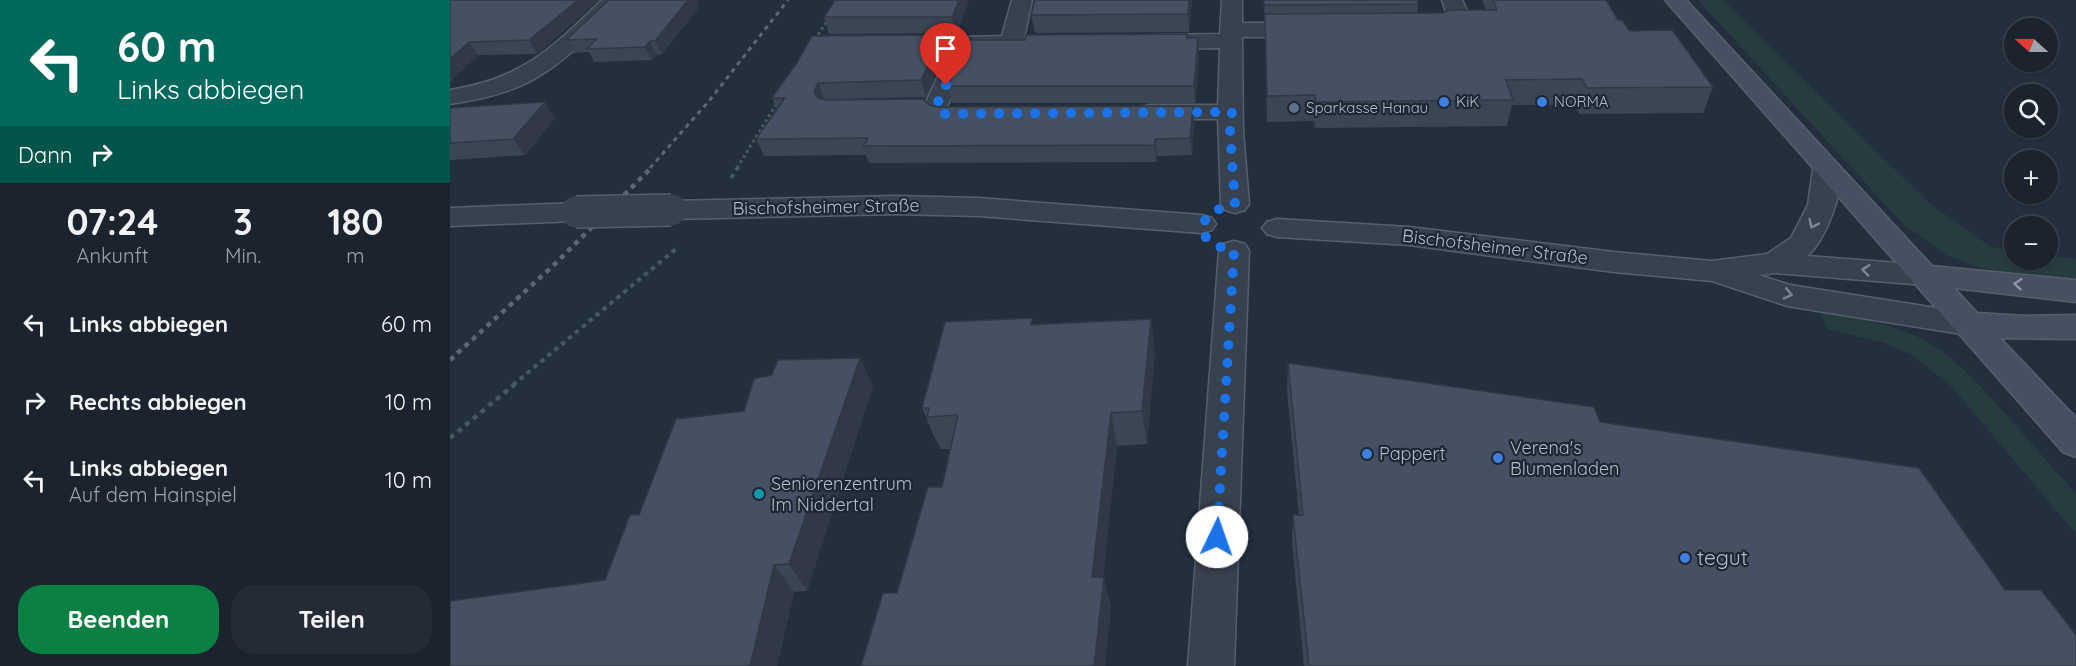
<!DOCTYPE html>
<html lang="de">
<meta charset="utf-8">
<style>
:root{--surface:#1b232e;--page:#242b36;--text:#f1f3f6;--muted:#a0a4aa;--line:#39404a;--accent:#0b8043}
body{margin:0;font-family:Quicksand,sans-serif;background:var(--page);color:var(--text);height:100vh;display:flex;flex-direction:column;font-size:22px;white-space:nowrap}
*{box-sizing:border-box;margin:0}
p{font-size:20px;color:var(--muted)}
.icon{flex:none;width:33px;height:33px;fill:none;stroke:currentColor;stroke-width:2;stroke-linecap:round;stroke-linejoin:round}
.map{position:relative;flex:1;overflow:hidden}
.details{display:flex;flex-direction:column;background:var(--surface);width:450px}
.details>*{flex:none}
.guide{background:#00695c;color:#fff;overflow:hidden}
.needle{width:39px;rotate:291deg}
.controls{position:absolute;left:1554px;top:18px;display:grid;gap:12px}
.controls a{display:grid;place-items:center;width:54px;height:54px;border-radius:50%;background:var(--surface);box-shadow:0 2px 4px #0004,0 0 0 2px var(--line);font-size:30px}
.pin{position:absolute;display:grid;place-items:center;width:51px;height:51px;color:#fff;margin:-62px -26px;border-radius:50% 50% 50% 0;rotate:-45deg;box-shadow:0 0 6px #0007}
.pin .icon{rotate:45deg}
.me{position:absolute;width:66px;margin:-33px;rotate:3deg;stroke-linejoin:round;filter:drop-shadow(0 0 4px #0008)}
.turn{display:flex;align-items:center;gap:21px;height:126px;padding:0 18px;font-size:27px}
.turn .icon{width:78px;height:78px;stroke-width:2.5}
.turn b{display:block;font-size:42px;line-height:51px}
.then{display:flex;align-items:center;height:57px;padding:0 18px;background:#0003;gap:12px;font-size:22px}
.eta{display:flex;justify-content:space-evenly;align-items:center;height:102px;text-align:center}
.eta b{font-size:36px;font-weight:700;line-height:42px}
.action{display:flex;gap:12px;margin-top:auto;padding:12px 18px}
.action a{flex:1;height:69px;border-radius:24px;background:var(--accent);color:#fff;font-size:24px;font-weight:700;line-height:69px;text-align:center}
.action a+a{background:var(--page);color:var(--text)}
ul{padding:0;list-style:none}
li{display:flex;align-items:center;gap:18px;height:78px;padding:0 18px}
li div{flex:1}
li b{display:block;font-size:22px}
li em{font-style:normal}
main{display:flex;flex:1;min-height:0}
.map>svg:first-child{display:block}
.green{fill:#263c3f}
.lines{fill:none;stroke-linecap:round;stroke-linejoin:round}
.minor-casing{stroke:#565f6c;stroke-width:3}
.secondary-casing{stroke:#565f6c;stroke-width:3}
.path-far2{stroke:#44595c;stroke-width:3;stroke-dasharray:3 3;stroke-linecap:butt}
.path-far1{stroke:#44595c;stroke-width:4;stroke-dasharray:4.5 4.5;stroke-linecap:butt}
.path{stroke:#44595c;stroke-width:4.5;stroke-dasharray:5 5;stroke-linecap:butt}
.minor{fill:#38414e;fill-rule:evenodd}
.secondary{fill:#465061;fill-rule:evenodd}
.rail-far1{stroke:#5a6575;stroke-width:3;stroke-dasharray:4.5 4.5;stroke-linecap:butt}
.rail{stroke:#5a6575;stroke-width:4.5;stroke-dasharray:5 5;stroke-linecap:butt}
.minor-bridge-casing{stroke:#565f6c;stroke-width:34;stroke-linecap:butt}
.minor-bridge{stroke:#38414e;stroke-width:31}
.wall{fill:#3b4654}
.shaded-wall{fill:#303945}
.building{fill:#455162;stroke:#303945;stroke-width:1.5}
.oneway{stroke:#7c8592}
.oneway2{stroke:#8e96a5}
.route{stroke:#1a73e8;stroke-width:10;stroke-dasharray:0 18}
.shop-dot{fill:#3f7fe0;stroke:#1d2633;stroke-width:2}
.service-dot{fill:#5c6f8a;stroke:#1d2633;stroke-width:2}
.culture-dot{fill:#0f9aa8;stroke:#1d2633;stroke-width:2}
.labels{text-anchor:middle;stroke-width:4.5;stroke-linejoin:round;paint-order:stroke}
.far-poi-label{font-size:15px;fill:#b4bcc9;stroke:#1d2633;text-anchor:start}
.street-label{font-size:18px;fill:#b4bcc9;stroke:#1d2633}
.poi-label{font-size:18px;fill:#b4bcc9;stroke:#1d2633;text-anchor:start}
.near-poi-label{font-size:21px;fill:#b4bcc9;stroke:#1d2633;text-anchor:start}
</style>
<main>
<section class="details">
<div class="guide">
<div class="turn"><svg class="icon" aria-label="left" viewBox="0 0 24 24"><path d="M17 20v-9H6M10 6l-5 5 5 5"/></svg><div><b>60 m</b>Links abbiegen</div></div>
<div class="then">Dann<svg class="icon" aria-label="right" viewBox="0 0 24 24"><path d="M7 20v-9h11M14 6l5 5-5 5"/></svg></div>
</div>
<div class="eta">
<div><b>07:24</b><p>Ankunft</p></div>
<div><b>3</b><p>Min.</p></div>
<div><b>180</b><p>m</p></div>
</div>
<ul>
<li><svg class="icon" aria-label="left" viewBox="0 0 24 24"><path d="M17 20v-9H6M10 6l-5 5 5 5"/></svg><div><b>Links abbiegen</b></div><em>60 m</em></li>
<li><svg class="icon" aria-label="right" viewBox="0 0 24 24"><path d="M7 20v-9h11M14 6l5 5-5 5"/></svg><div><b>Rechts abbiegen</b></div><em>10 m</em></li>
<li><svg class="icon" aria-label="left" viewBox="0 0 24 24"><path d="M17 20v-9H6M10 6l-5 5 5 5"/></svg><div><b>Links abbiegen</b><p>Auf dem Hainspiel</p></div><em>10 m</em></li>
</ul>
<div class="action"><a>Beenden</a><a>Teilen</a></div>
</section>
<div class="map">
<svg width="1626" height="666" viewBox="0 0 1626 666">
<rect width="100%" height="100%" fill="#242f3e"/>
<path class="green" d="M1248 0H1273L1479 203 1541 247 1564 250V260H1598V255L1626 259V279L1566 274 1531 268 1498 256 1454 225Z
M1371 312C1405 318 1441 323 1472 339 1508 358 1533 389 1560 419 1582 444 1604 469 1626 494V534L1502 387 1462 355 1435 343 1377 329Z"/>
<g class="lines">
<g class="minor-casing">
<path id="minor" d="M152 0H174C166 12 153 23 142 33 96 79 64 95 0 104V90C72 79 102 48 152 0Z
M562 0H582L573 43 570 48 523 50 495 111 486 113 477 111 474 106 500 50 449 51 441 49 438 44 441 39 552 36Z
M772 0H792V23H858L866 25 869 30 866 35 858 37H792L793 131 799 204 795 210 785 213 775 210 771 204 768 119H700L691 117 688 112 691 107 700 105H768L770 48 704 49 696 47 693 42 696 37 704 35 770 34Z
M992 0H1012L1019 15C1007 32 985 39 965 34L962 29 965 24 987 21 997 15Z
M1376 161 1386 163C1399 183 1375 243 1357 256L1475 265 1486 268 1490 275 1486 282 1475 285 1325 273 1309 275 1340 285 1518 313 1530 316 1534 324 1530 332 1518 335 1337 306 1262 281 1164 272 959 245 827 237 817 234 812 228 817 222 827 219 959 227 1164 252 1262 261 1317 254 1341 238 1358 205 1363 169 1366 163Z
M445 196 528 198 752 215 762 218 766 224 762 230 752 233 528 216 445 214 221 219 211 216 207 210 211 204 221 201Z
M126 203 136 206 140 212 136 218 126 221 0 226V208Z
M784 241 795 244 799 251 784 666H738L769 251 773 244Z"/>
</g>
<g class="secondary-casing">
<path id="secondary" d="M1215 0H1236L1482 266 1626 280V302L1504 288 1527 313 1575 316 1626 315V339L1550 338 1626 418V457L1613 452Z"/>
</g>
<path class="path-far2" d="M365 40 377 21
M287 168 327 103"/>
<path class="path-far1" d="M281 178 288 167
M63 385 227 248"/>
<path class="path" d="M0 438 65 384"/>
<use href="#minor" class="minor"/>
<use href="#secondary" class="secondary"/>
<path class="rail-far1" d="M200 168 259 101 338 0"/>
<path class="rail" d="M0 360 106 263 202 167"/>
<g class="minor-bridge-casing">
<path id="minor-bridge" d="M126 212 221 210"/>
</g>
<use href="#minor-bridge" class="minor-bridge"/>
</g>
<path class="wall" d="M0 0H149L87 54 28 55 0 82Z
M385 0H519L507 33 379 34 374 17Z
M585 0H742L739 32 585 33 581 15Z
M814 0 968 4 967 13H991L1036 10 1032 0H1156L1168 20 1179 31 1263 87 1253 113 1129 114 1125 105H1062L1057 126 865 128 864 121 817 122Z
M247 3 249 7 212 54 207 55 202 60 144 62 139 52 124 53 116 40Z
M492 35 496 51 476 97 386 99 479 105 488 107 743 106 744 122 742 155 707 156 706 162 419 163 416 155 314 156 306 139 327 110 322 98Z
M737 38H748L749 55 745 103H502L498 86Z
M0 108 105 118 75 155 0 160Z
M701 319 705 352 697 444 667 446 653 577 661 607 655 666H411L447 593 492 487 501 449H491L487 441H486L472 408 583 324Z
M410 358 423 386 357 591 344 592 327 666H0L155 580 189 515 294 411Z
M838 363 1150 422 1555 590 1626 666H854L842 542 843 515H849L837 391Z"/>
<path class="shaded-wall" d="M128 0H149L87 54 79 40Z
M238 0H249L247 3 249 7 212 54 205 41Z
M509 0H519L507 33 502 17Z
M739 0H742L739 32 738 14Z
M492 35 496 51 476 97 471 80Z
M748 38 749 55 745 103 744 86Z
M200 41 207 55 202 60 195 47Z
M19 42 28 55 0 82V59Z
M368 83 375 100 370 108 364 92Z
M95 102 105 118 75 155 63 139Z
M743 106 744 122 742 155 740 138Z
M705 139 707 156 706 162 705 145Z
M701 319 705 352 697 444 692 411Z
M410 358 423 386 357 591 339 564Z
M661 413 667 446 650 608 642 577Z
M324 565 344 592 327 666H300Z
M654 577 661 607 655 666H644Z"/>
<path class="building" d="M0 0H128L79 40 19 42 0 59Z
M159 0H238L205 41H200L195 47 137 49 146 39 116 40Z
M385 0H509L502 17H374Z
M585 0H739L738 14 581 15Z
M814 0H967L968 4 814 5Z
M1043 0H1156L1168 20H1172L1179 31 1222 30 1263 87 1137 88 1132 79 1056 80 1063 100 866 102 865 95 817 96 815 14 991 13 1000 10H1047Z
M737 34V38H748L744 86H498L518 40H575L576 35Z
M492 35 471 80 368 83 364 92 368 98 377 100 473 99 479 105 488 107 743 106 740 138 705 139V145L413 146 418 138 306 139 335 98H322L348 61 362 36Z
M95 102 63 139 0 143V108Z
M582 318 581 325 701 319 692 411 661 413 642 577H654L644 666H411L433 593H447L478 487H492L508 415 477 417 479 408H472L495 322Z
M410 358 339 564 324 565 300 666H0V601L155 580 180 515H189L226 419 294 411 304 379 322 375 328 360Z
M838 363 1144 407 1150 422 1469 468 1555 590H1591L1626 635V666H859L843 515H853Z"/>
<defs><path id="oneway-chevron" d="M-2-3.5L2.5 0L-2 3.5" fill="none" stroke-width="1.6" stroke-linecap="round" stroke-linejoin="round" transform="scale(1.5)"/></defs>
<g class="oneway">
<use href="#oneway-chevron" transform="translate(1363 224) rotate(116)"/>
<use href="#oneway-chevron" transform="translate(1416 270) rotate(-174)"/>
<use href="#oneway-chevron" transform="translate(1338 294) rotate(13)"/>
</g>
<use class="oneway2" href="#oneway-chevron" transform="translate(1568 284) rotate(-175)"/>
<g class="lines">
<path class="route" d="M496 85 486 106 493 114 782 112 780 132 785 204C744 213 740 242 784 251L767 537"/>
</g>
<g class="shop-dot">
<circle cx="994" cy="102" r="6"/>
<circle cx="1092" cy="102" r="6"/>
<circle cx="917" cy="454" r="6"/>
<circle cx="1048" cy="458" r="6"/>
<circle cx="1235" cy="558" r="6"/>
</g>
<circle class="service-dot" cx="844" cy="108" r="6"/>
<circle class="culture-dot" cx="309" cy="494" r="6"/>
<g class="labels">
<g class="far-poi-label">
<text x="1006" y="107">KiK</text>
<text x="1104" y="107">NORMA</text>
<text x="856" y="113">Sparkasse Hanau</text>
</g>
<g class="street-label">
<text transform="translate(376 207) rotate(-1)" y="6">Bischofsheimer Straße</text>
<text transform="translate(1045 247) rotate(7)" y="6">Bischofsheimer Straße</text>
</g>
<g class="poi-label">
<text x="1060" y="454">Verena's<tspan x="1060" dy="21">Blumenladen</tspan></text>
<text x="929" y="460">Pappert</text>
<text x="321" y="490">Seniorenzentrum<tspan x="321" dy="21">Im Niddertal</tspan></text>
</g>
<g class="near-poi-label">
<text x="1247" y="565">tegut</text>
</g>
</g>
</svg>
<div class="controls">
<a><svg class="needle" viewBox="-14 -14 28 28"><path d="M0-13l5 13h-10z" fill="#e53935"/><path d="M0 13l5-13h-10z" fill="#a0a4aa"/></svg></a>
<a><svg class="icon" aria-label="search" viewBox="0 0 24 24"><circle cx="10" cy="10" r="6"/><path d="M15 15l6 6"/></svg></a>
<a>+</a>
<a>−</a>
</div>
<div class="pin" style="left:496px;top:85px;background:#d93025"><svg class="icon" aria-label="arrive" viewBox="0 0 24 24"><path d="M6 21V4h12l-3 4 3 4H6"/></svg></div>
<svg class="me" style="left:767px;top:537px" viewBox="-20 -20 40 40"><circle r="19" fill="#fff"/><path d="M0-13L10 11 0 6-10 11z" fill="#1a73e8"/></svg>
</div>
</main>
